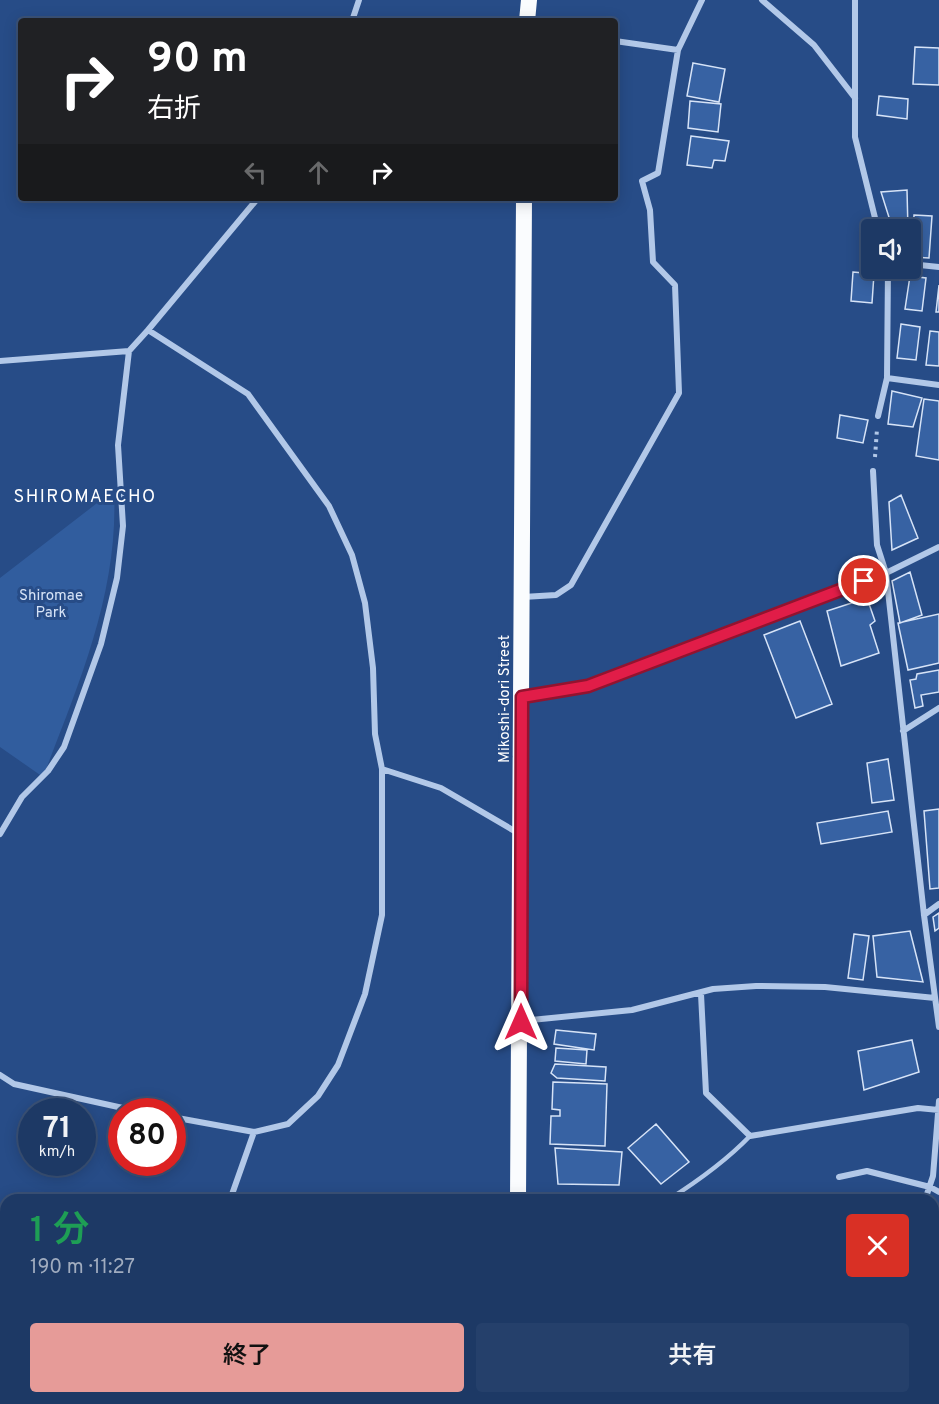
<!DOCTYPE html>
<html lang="ja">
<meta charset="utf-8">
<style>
:root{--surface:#1d3965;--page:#25406b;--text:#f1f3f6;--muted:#a0acbf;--line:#3b5379;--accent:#e69b98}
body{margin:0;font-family:Overpass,"Noto Sans JP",sans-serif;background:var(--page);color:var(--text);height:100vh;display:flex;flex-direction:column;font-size:22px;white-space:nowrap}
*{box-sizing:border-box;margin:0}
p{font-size:20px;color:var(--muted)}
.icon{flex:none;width:33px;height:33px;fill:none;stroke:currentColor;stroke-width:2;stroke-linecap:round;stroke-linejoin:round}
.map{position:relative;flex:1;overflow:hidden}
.side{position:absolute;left:0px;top:1194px;width:939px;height:210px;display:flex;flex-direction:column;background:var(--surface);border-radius:18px 18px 0 0;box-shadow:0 3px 15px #0003,0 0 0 2px var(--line)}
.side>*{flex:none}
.banner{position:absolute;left:18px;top:18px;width:600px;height:183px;border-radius:6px;box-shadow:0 3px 15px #0003,0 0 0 2px var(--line);background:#202124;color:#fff;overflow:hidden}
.fabs{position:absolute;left:861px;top:219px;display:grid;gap:12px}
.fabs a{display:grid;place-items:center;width:60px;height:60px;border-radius:6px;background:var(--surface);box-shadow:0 3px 15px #0003,0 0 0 2px var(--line);font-size:30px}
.speed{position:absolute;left:18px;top:1098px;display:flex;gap:12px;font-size:30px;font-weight:700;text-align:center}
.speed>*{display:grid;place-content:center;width:78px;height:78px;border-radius:50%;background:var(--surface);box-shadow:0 3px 15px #0003,0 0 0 2px var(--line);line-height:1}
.speed small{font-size:15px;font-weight:400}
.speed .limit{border:9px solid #d22;background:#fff;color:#111}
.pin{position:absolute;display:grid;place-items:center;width:51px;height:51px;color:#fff;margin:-26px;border:3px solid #fff;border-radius:50%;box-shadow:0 2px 6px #0007}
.me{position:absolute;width:66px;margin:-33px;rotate:0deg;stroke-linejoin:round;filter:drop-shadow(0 0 4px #0008)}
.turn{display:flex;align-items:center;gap:21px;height:126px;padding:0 30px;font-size:27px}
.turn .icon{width:78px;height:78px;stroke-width:2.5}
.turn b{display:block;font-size:42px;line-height:51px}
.lanes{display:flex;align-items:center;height:57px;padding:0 30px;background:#0003;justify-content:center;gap:30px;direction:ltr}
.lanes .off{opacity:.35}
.round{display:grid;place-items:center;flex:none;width:63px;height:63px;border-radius:6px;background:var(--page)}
.head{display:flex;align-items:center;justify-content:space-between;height:102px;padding:0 30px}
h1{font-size:36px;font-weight:600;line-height:45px;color:#1e9e55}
.cta{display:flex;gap:12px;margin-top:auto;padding:12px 30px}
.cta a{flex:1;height:69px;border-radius:6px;background:var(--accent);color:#111;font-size:24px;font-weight:600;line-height:69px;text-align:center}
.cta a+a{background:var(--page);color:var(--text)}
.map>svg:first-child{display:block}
.green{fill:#315d9e}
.building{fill:#3762a3;stroke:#d6e3f7;stroke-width:1.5}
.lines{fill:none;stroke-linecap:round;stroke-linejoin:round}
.path{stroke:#b2c8e8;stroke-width:4;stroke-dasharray:3 4.5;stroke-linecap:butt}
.service{stroke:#b2c8e8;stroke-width:4.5}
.minor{stroke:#b2c8e8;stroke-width:6}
.primary{stroke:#f4f8fe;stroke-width:15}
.trunk{stroke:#fafcfe;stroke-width:16}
.route-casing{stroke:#92132f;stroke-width:15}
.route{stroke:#e11d48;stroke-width:10}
.labels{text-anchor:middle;stroke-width:6;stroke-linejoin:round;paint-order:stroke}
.park-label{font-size:15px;fill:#d6e3f7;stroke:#274c87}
.street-label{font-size:15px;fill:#fff;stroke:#274c87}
.quarter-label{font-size:18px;letter-spacing:1.5px;fill:#fff;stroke:#274c87}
</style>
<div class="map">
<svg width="939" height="1404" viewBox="0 0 939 1404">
<rect width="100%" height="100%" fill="#274c87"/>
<path class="green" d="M114 490C119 592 79 683 43 777L0 747V578Z"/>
<path class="building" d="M915 47 939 48V85L913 84Z
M693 63 725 69 719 102 687 96Z
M879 96 908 99 907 119 877 115Z
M690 101 721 104 718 132 688 128Z
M691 136 729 141 725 161 714 160 712 168 687 165Z
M907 190 908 230H893L881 192Z
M914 215 932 216 929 258 912 257Z
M853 272 874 274 872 303 851 301Z
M910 276 926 278 922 311 905 309Z
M939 285V312H936Z
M901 324 920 327 916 360 897 358Z
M930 331 939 332V366L926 365Z
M892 391 922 398 913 427 888 424Z
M924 399 939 401V460L916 456Z
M840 415 868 420 863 443 837 438Z
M901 495 918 538 892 550 889 502Z
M910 572 922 615 900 623 892 581Z
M867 598 875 621 870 625 879 653 841 666 827 611Z
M939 614V663L908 670 898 623Z
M800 621 832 704 796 718 764 635Z
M939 670V692L921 695 923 706 915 708 910 680 916 679 917 674Z
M888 759 894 800 872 803 867 763Z
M939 809V888L930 889 924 811Z
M888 811 892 832 821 844 817 823Z
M939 913V928L935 931 933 917Z
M910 931 923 982 877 977 873 936Z
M854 934 869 936 863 980 848 978Z
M556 1030 596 1034 594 1050 554 1044Z
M912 1040 919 1072 864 1090 858 1051Z
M556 1048 587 1050 586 1064 555 1061Z
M555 1064 606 1067 605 1081 557 1078 551 1073Z
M553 1082 607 1084 605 1146 550 1144 551 1116H560V1110L552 1109Z
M656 1124 689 1162 661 1184 628 1148Z
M555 1148 622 1152 619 1185 558 1184Z
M425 1196 461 1199V1200H420Z"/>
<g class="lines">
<path class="path" d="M875 457 877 429"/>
<path class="service" d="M668 1200C698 1181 725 1162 750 1136"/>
<path class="minor" d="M762 0 814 45 855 98
M855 0V137L878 230
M352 21 359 0
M615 41 678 50
M910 264 939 267
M888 268 887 378 939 385
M148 330 258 198
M0 361 129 351 148 330 248 394 329 506 352 555 365 603 373 668 375 734 382 769V915L365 994 338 1065 318 1096 288 1124 254 1132 172 1117
M878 416 887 378
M873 471 877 545 886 573 924 915 939 1027
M523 597 556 595 571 585 679 393 675 285 653 262 650 210 642 181 658 173 678 50 702 0
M523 697 588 686 886 573 939 547
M903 731 939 708
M382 769 441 788 518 833
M0 834 22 797 48 771 64 747 101 644 117 578 123 526 118 445 129 351
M924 915 939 904
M701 994 706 1093 750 1136 918 1108 939 1110
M521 1021 632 1010 713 989 756 986 825 987 935 998
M0 1075 14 1084 141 1112
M839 1177 867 1171 930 1187 939 1192
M230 1200 254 1132
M925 1200 933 1176 939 1101
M699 1398 701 1404
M854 1404V1398"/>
<path class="primary" d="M933 1354 939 1355"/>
<path class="trunk" d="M527 21 529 0
M518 1200 524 198
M0 1360 6 1361
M0 1393 6 1394
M118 1398H250
M513 1404V1398"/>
</g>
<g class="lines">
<g class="route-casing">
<path id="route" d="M521 1022 522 697 588 686 864 581"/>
</g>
<use href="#route" class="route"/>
</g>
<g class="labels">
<g class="park-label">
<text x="51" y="600">Shiromae<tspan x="51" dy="17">Park</tspan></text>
</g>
<g class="street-label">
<text transform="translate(504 699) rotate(-90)" y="5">Mikoshi-dori Street</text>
</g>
<g class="quarter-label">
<text x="85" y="502">SHIROMAECHO</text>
</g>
</g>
</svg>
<div class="fabs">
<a><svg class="icon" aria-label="sound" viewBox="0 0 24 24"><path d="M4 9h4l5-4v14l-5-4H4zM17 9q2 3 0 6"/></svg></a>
</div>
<div class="speed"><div>71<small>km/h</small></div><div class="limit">80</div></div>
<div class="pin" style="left:864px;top:581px;background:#d93025"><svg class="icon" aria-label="arrive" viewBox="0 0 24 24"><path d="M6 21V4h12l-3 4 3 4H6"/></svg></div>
<svg class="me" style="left:521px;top:1022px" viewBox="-20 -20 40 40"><path d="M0-17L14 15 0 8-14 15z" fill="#e11d48" stroke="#fff" stroke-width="4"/></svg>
<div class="banner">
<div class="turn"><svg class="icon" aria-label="right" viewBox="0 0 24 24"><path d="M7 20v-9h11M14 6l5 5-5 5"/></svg><div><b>90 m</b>右折</div></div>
<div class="lanes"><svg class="icon off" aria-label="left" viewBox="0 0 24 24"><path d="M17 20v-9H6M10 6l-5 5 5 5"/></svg><svg class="icon off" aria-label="ahead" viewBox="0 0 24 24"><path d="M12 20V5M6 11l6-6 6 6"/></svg><svg class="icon" aria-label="right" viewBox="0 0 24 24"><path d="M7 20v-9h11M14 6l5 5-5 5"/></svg></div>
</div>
<section class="side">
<div class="head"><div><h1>1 分</h1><p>190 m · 11:27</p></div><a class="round" style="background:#d93025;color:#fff"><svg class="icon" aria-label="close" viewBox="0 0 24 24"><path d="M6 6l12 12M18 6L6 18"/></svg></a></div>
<div class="cta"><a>終了</a><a>共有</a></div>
</section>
</div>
